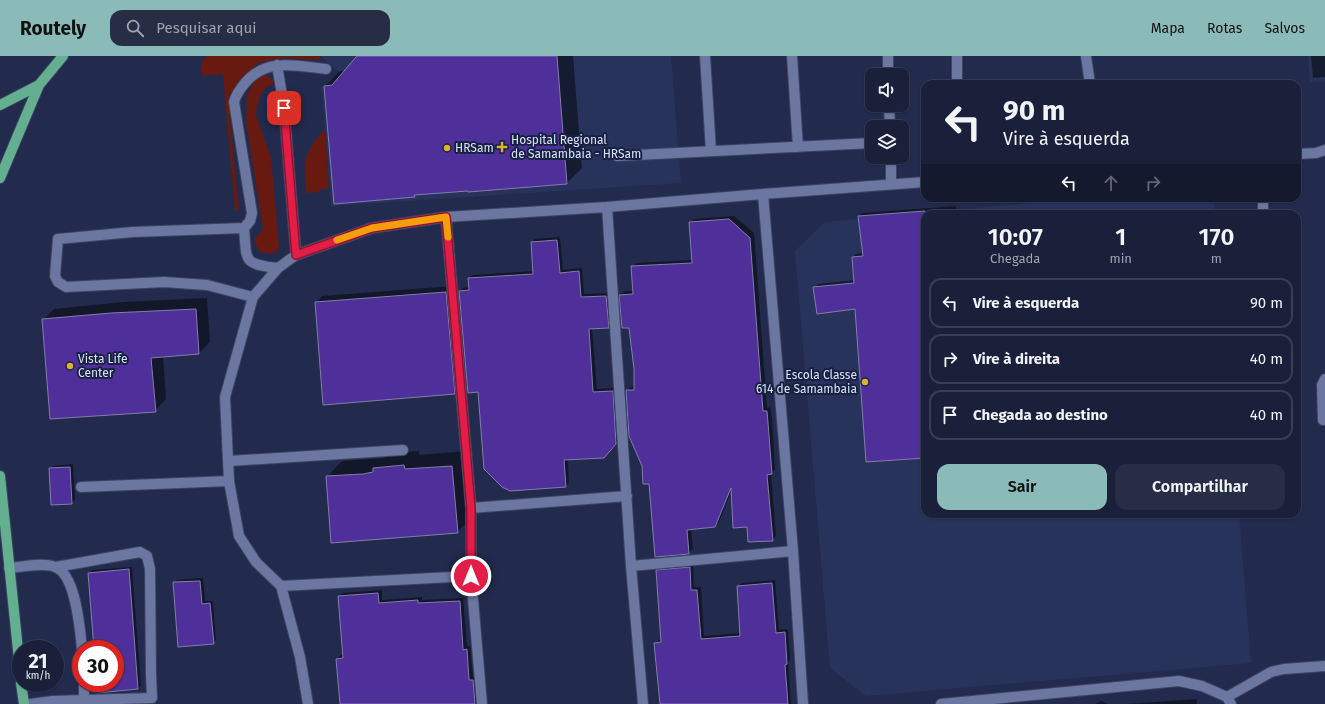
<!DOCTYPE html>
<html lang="pt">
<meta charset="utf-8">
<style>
:root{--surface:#1a203a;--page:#272d45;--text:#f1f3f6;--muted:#9fa3af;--line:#383e54;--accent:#8bbbb9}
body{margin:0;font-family:"Fira Sans",sans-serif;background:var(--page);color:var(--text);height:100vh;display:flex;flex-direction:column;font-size:15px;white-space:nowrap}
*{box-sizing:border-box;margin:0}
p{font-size:13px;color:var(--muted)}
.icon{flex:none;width:22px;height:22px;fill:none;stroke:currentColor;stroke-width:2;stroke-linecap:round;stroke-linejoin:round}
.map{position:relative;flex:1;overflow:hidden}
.side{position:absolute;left:921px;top:154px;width:380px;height:308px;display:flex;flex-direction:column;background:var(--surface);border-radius:12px;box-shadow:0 1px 3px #0004,0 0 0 1px var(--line)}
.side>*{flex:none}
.top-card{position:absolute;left:921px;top:24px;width:380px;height:122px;border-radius:12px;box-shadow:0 1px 3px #0004,0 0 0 1px var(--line);background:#1a203a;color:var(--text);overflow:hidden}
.buttons{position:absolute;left:865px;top:12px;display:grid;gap:8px}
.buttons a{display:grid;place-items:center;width:44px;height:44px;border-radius:8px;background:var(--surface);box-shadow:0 1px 3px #0004,0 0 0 1px var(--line);font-size:20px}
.speed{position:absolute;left:12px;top:584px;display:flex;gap:8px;font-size:20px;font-weight:700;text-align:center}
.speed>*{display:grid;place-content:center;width:52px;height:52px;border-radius:50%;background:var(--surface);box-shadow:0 1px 3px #0004,0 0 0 1px var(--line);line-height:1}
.speed small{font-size:10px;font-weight:400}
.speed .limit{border:6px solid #d22;background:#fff;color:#111}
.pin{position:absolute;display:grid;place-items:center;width:34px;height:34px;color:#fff;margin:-17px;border-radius:8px;box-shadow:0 2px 6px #0006}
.me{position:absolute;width:44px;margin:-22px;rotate:0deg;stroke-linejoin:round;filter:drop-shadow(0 0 3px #0008)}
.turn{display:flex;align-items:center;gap:14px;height:84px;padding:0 16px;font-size:18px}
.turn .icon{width:52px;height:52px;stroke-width:2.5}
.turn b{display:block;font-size:28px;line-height:34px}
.lanes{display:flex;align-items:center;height:38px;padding:0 16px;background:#0003;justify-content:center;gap:20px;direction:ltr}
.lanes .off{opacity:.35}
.eta{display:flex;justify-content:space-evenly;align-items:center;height:68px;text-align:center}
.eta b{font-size:24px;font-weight:600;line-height:28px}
.cta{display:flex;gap:8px;margin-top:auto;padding:8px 16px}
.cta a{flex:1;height:46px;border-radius:12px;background:var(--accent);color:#111;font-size:16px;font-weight:600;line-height:46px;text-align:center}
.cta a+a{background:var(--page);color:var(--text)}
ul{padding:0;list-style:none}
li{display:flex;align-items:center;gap:12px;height:50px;margin:0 8px 6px;padding:0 8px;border:2px solid var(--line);border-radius:12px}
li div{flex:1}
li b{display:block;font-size:15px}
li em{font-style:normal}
header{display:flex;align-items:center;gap:24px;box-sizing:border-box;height:56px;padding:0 20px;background:var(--accent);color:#111}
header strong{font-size:19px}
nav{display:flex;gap:22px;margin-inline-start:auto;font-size:14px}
.search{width:280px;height:36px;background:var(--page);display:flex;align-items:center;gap:10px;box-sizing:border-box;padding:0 14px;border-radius:12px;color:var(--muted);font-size:15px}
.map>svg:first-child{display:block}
.built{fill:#28335c}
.green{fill:#691a10}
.shadow{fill:#0007}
.building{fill:#4f309a;stroke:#837da8}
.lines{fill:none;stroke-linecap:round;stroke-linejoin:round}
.lane-casing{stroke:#3d4462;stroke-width:12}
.street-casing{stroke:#3d4462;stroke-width:12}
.primary-casing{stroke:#3d4462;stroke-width:12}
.lane{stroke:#6b77a0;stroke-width:10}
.street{stroke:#6b77a0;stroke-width:10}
.primary{stroke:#64af8f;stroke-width:10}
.route-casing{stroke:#92132f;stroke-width:10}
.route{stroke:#e11d48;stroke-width:7}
.slow{stroke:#f59e0b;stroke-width:7}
.poi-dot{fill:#dab333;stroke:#192143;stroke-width:1.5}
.labels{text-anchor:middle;stroke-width:4;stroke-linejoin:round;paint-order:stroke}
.poi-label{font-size:12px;fill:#d9e1f8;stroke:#192143;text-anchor:start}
</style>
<header>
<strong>Routely</strong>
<div class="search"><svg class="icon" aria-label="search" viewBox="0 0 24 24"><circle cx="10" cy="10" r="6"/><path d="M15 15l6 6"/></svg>Pesquisar aqui</div>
<nav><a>Mapa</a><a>Rotas</a><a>Salvos</a></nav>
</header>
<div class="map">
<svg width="1325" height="648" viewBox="0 0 1325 648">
<rect width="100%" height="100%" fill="#222b4e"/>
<path class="built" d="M323 0H671L681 127 331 150 322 31H330L341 18 322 1Z
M1308 0H1325V26H1310Z
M1085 142H1214L1215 158H925V458H1239L1251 607 866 640 830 612 795 195 825 166Z"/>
<path class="green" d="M207 0H320L321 3 319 4 283 2 258 7 244 19 237 28 229 40 230 65 239 154H235L223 18 202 20C200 10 200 7 207 0Z
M263 17 276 26 267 31 261 37 257 51 256 59 271 102 279 191 277 195C270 199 266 198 259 195L254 184 263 173 246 65 247 39 254 26Z
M325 74 329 132 319 134V136L306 137C306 127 304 116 305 106 307 96 317 79 325 74Z"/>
<path class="shadow" d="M359 0H573L582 112 567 127 416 137 414 140 325 30 340 15H346Z
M1311 0H1325V21L1313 22Z
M956 150V158H925V401L855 252 815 231 818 228 855 224 853 201 856 198 864 197 859 160 862 157Z
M734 160 754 177 767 352 770 351 772 363 775 413 771 418 776 480 772 484 748 470 732 433 719 466 715 470 691 473 693 493 688 497 650 427 643 410 627 335 631 331 635 330V313L630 271 620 239 625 235H634L632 211 636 207 693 204 690 167 694 163Z
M560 181 563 214 582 212 584 238 610 237 612 268 608 271 592 272 597 333 616 332 619 384 603 401 568 403 569 427 566 430 479 335 460 235 463 232 470 231 469 222 473 219 534 215 532 186 535 183Z
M452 230 461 331 454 337 316 247 322 240Z
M207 242 210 286 199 297 163 300 166 343 155 355 43 264 54 253 123 246Z
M419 395V399L467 395 473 461 457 476 327 421 342 405 384 402 389 397Z
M73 408 75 444 71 447 50 413 53 410Z
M693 508 694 531H701L704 580 741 577 738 531 742 527 775 524 779 574 788 573 790 604 788 606 791 648H660L655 588 659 584H662L657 515 660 511Z
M132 511 141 629 138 633 97 627H115V593H95L89 517 92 514Z
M203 522 205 545H213L216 584 213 587 174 527 177 524Z
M382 534V544L422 541V544L463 542 467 590H470L473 621 477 620 479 648H341L337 603 341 599H344L339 540 343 537Z
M1197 643V648H1124L1141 647Z
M1101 645 1108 648H1095Z"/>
<path class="building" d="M357 0H557L567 128 468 136V135L414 139 415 141 334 148 324 30 332 29Z
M925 155V402L866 406 855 253 817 258 813 231 854 227 852 201 863 200 858 160Z
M729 163 750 182 763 355H767L768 367 772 418 767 419 773 485 748 486 747 471 733 472 731 432 715 471 687 474 689 498 655 501 649 428H643L642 410 629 380 626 334H634V313L629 272H622L619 239 633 238 631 210 692 207 689 166Z
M557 184 560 217 579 215 581 241 606 240 609 272 589 273 593 336 613 335 616 388 604 402 564 404 566 431 510 435 502 431 484 413 478 336 468 337 459 235 469 234 468 222 533 218 531 186Z
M446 236 455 338 323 349 315 246Z
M196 253 199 298 151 302 156 356 50 363 42 263 111 257Z
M404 409 405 413 452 410 458 477 331 487 326 420 363 418 373 416V412Z
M70 411 72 448 51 449 49 412Z
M690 511 691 534H697L701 583 740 580 737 530 772 527 776 577 785 576 787 608 785 609 788 648H660L654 587 661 586 656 514Z
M129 513 138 633 97 637 96 627H115V593H94L88 517Z
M200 525 202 548 210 547 214 588 178 591 173 526Z
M378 537 379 547 418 544V547L460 545 463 594 467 593 469 624H473L475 648H340L336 603 343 602 338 540Z"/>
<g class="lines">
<g class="lane-casing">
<path id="lane" d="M705 0 711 95
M792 0 798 91
M888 0V19
M957 0V28
M277 9 284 51 296 199
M889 49 890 71
M617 100 872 87
M891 101V128
M1263 142V158
M244 172 250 165 252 157 234 46C236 38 240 33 245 27 267 1 297 10 326 13
M253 241 207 229 164 226 66 231 58 226 55 220 58 183 133 176 244 172C247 205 242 208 278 212
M1323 364 1322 329 1325 323
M229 405 403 394
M81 431 229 425
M56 511 140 496 147 500 150 513 151 619 152 642 84 644
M9 512C22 511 44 506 55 511 76 518 80 573 82 593
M31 648 53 645 84 644V627"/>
</g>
<g class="street-casing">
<path id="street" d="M1086 0 1090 28
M1297 98 1316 97 1325 94
M607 151 631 510 643 648
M446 161 471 452V520L482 648
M471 452 627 440
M631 510 793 495
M281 530 471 520
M1227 641 1271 616 1284 613 1325 610
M308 648 300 601 281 530 256 506 239 480 229 425 225 341 253 241 278 212 296 199 372 172 446 161 607 151 763 138
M803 648 793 495 763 138 925 126
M941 648 1179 625 1202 630 1227 641 1231 648"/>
</g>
<g class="primary-casing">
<path id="primary" d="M0 49 39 29 63 0
M0 122 39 29
M0 420 21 623
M21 627 24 648"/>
</g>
<use href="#lane" class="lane"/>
<use href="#street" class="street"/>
<use href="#primary" class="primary"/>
</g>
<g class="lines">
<g class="route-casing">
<path id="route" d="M284 52 296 199 372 172 446 161 471 452V520"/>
</g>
<use href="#route" class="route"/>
<path class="slow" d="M337 184 372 172 446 161 448 181"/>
</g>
<g class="poi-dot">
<path d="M500 85h4v4h4v4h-4v4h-4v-4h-4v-4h4z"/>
<circle cx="447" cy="92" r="4"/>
<circle cx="70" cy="310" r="4"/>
<circle cx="865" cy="326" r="4"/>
</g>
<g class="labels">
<g class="poi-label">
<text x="511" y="88">Hospital Regional<tspan x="511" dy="14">de Samambaia - HRSam</tspan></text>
<text x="455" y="96">HRSam</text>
<text x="78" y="307">Vista Life<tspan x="78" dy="14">Center</tspan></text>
<text x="857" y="323" text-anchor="end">Escola Classe<tspan x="857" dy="14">614 de Samambaia</tspan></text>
</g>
</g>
</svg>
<div class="buttons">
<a><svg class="icon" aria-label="sound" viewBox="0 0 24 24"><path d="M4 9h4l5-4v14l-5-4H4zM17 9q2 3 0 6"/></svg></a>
<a><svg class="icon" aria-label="layers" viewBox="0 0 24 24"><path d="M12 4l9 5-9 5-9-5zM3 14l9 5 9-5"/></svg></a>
</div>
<div class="speed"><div>21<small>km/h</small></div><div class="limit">30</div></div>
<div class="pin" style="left:284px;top:52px;background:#d93025"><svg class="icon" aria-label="arrive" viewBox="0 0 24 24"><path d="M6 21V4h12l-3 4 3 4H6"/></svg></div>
<svg class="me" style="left:471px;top:520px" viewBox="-20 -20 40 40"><circle r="17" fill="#e11d48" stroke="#fff" stroke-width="3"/><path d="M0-11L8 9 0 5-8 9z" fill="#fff"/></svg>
<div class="top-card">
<div class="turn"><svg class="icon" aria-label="left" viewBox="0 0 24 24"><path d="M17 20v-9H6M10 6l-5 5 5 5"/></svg><div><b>90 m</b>Vire à esquerda</div></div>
<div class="lanes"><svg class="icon" aria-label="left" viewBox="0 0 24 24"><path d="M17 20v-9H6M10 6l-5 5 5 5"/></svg><svg class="icon off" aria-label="ahead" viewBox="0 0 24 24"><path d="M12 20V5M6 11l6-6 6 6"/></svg><svg class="icon off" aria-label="right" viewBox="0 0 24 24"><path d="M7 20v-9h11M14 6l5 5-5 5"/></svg></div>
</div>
<section class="side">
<div class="eta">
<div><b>10:07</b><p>Chegada</p></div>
<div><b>1</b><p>min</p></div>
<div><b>170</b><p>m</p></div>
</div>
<ul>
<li><svg class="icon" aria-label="left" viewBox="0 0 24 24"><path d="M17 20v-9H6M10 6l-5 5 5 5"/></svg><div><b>Vire à esquerda</b></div><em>90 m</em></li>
<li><svg class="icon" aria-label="right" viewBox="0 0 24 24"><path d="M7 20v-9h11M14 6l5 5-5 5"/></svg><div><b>Vire à direita</b></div><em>40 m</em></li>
<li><svg class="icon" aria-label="arrive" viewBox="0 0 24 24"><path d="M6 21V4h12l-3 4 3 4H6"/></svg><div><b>Chegada ao destino</b></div><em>40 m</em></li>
</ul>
<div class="cta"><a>Sair</a><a>Compartilhar</a></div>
</section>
</div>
